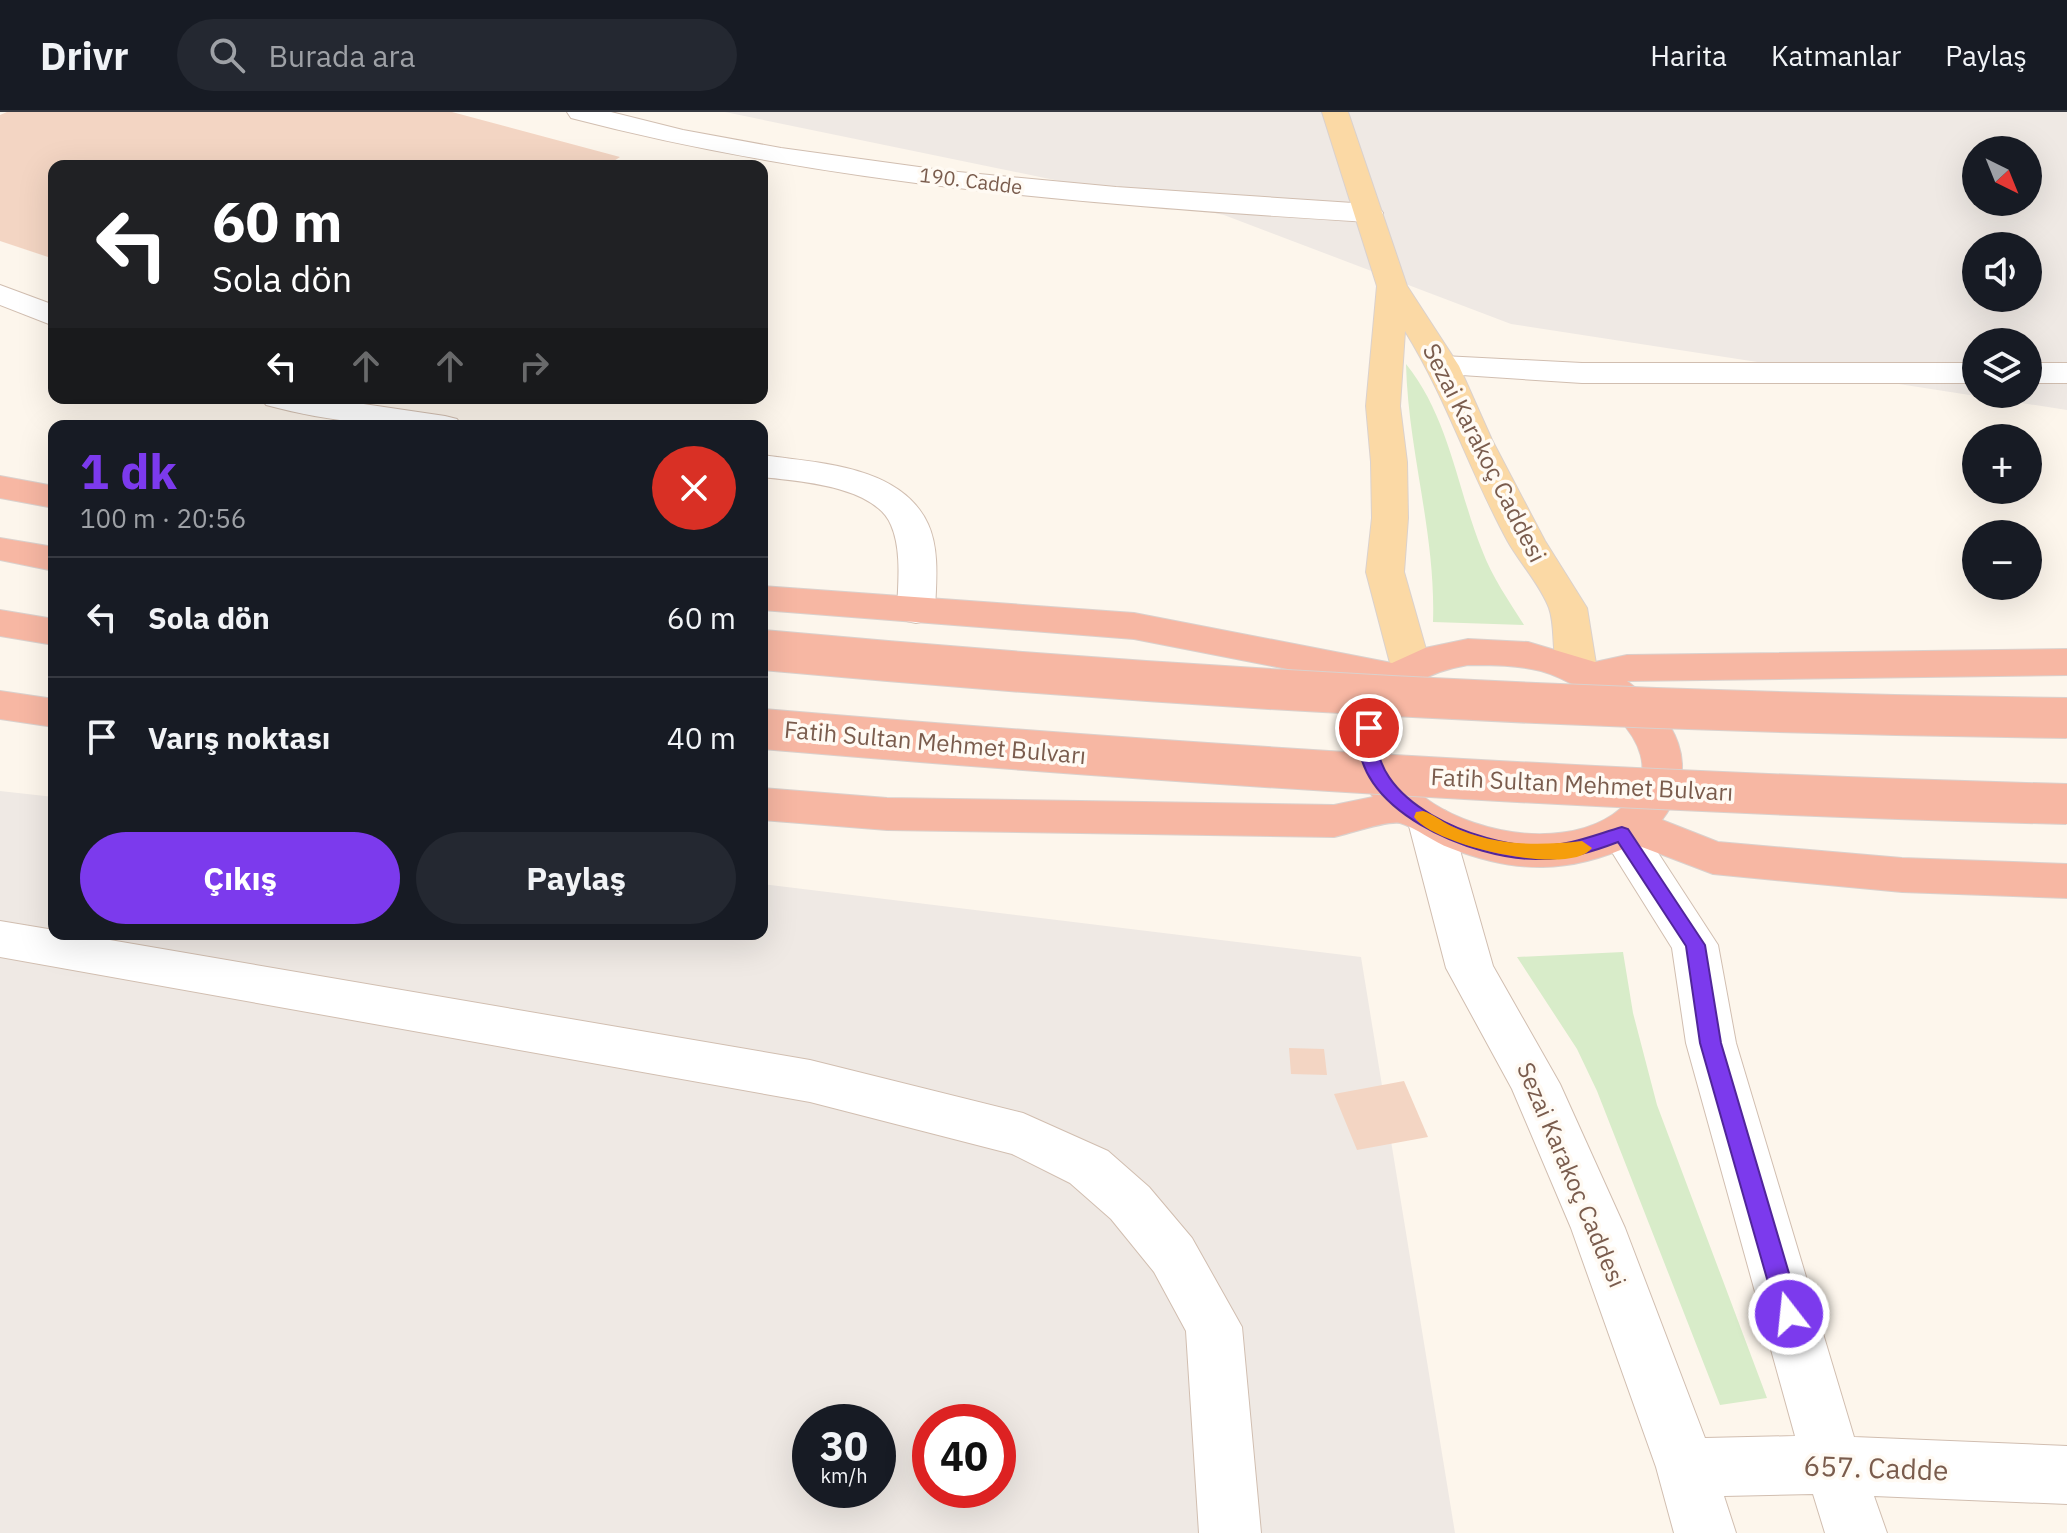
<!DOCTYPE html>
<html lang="tr">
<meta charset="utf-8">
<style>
:root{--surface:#171b24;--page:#242831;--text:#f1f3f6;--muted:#9ea1a6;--line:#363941;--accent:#7c3aed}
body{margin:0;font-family:"IBM Plex Sans",sans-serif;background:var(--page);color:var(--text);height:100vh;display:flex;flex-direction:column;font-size:30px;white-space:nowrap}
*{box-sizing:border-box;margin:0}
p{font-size:26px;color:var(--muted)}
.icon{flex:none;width:44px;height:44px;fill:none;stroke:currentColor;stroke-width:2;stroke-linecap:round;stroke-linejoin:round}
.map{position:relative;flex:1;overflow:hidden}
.panel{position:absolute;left:48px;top:308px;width:720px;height:520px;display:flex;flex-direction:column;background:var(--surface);border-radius:16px;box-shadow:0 8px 32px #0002}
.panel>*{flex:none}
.hud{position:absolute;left:48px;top:48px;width:720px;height:244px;border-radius:16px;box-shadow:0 8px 32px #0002;background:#202124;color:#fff;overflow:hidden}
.needle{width:52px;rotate:137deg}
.tools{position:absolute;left:1962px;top:24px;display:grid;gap:16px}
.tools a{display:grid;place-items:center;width:80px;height:80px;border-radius:50%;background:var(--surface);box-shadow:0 8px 32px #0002;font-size:40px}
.speed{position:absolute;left:792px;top:1292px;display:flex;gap:16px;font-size:40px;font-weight:700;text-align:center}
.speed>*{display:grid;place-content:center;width:104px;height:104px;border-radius:50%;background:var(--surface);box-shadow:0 8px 32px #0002;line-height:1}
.speed small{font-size:20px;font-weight:400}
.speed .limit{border:12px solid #d22;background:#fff;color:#111}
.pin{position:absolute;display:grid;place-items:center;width:68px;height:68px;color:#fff;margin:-34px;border:4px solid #fff;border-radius:50%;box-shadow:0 2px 8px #0007}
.me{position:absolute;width:88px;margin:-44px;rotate:344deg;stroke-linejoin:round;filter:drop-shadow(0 0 6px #0008)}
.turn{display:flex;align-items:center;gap:28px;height:168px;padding:0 32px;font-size:36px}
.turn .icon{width:104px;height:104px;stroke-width:2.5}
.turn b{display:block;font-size:56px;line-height:68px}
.lanes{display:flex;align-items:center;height:76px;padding:0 32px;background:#0003;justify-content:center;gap:40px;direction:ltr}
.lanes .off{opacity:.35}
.round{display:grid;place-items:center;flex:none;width:84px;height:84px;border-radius:42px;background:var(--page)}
.summary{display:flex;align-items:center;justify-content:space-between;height:136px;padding:0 32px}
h1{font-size:48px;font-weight:700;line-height:60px;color:var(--accent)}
.primary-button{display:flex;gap:16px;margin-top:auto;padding:16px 32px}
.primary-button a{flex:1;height:92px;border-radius:48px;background:var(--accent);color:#fff;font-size:32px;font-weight:700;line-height:92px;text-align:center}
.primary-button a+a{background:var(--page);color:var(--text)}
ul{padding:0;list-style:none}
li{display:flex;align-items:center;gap:24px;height:120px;padding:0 32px;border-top:2px solid var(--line)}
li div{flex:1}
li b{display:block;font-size:30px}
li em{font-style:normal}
header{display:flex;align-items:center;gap:48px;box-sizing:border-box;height:112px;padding:0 40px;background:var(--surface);border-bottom:2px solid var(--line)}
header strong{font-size:38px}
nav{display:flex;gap:44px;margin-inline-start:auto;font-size:28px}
.search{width:560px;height:72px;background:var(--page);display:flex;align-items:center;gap:20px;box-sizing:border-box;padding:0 28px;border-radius:44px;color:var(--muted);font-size:30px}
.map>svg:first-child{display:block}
.industrial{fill:#efe9e4;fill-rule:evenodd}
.green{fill:#d8ecc9}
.building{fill:#f3d5c3}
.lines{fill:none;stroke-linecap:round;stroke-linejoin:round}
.minor-casing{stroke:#d1beb0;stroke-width:2}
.major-casing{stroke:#dad1cd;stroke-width:2}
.highway-casing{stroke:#dad1cd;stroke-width:2}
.minor{fill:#fff;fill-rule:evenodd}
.major{fill:#fbd9a5;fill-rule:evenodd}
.highway{fill:#f7b7a3;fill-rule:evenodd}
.highway-bridge-casing{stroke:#dad1cd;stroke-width:42;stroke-linecap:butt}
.highway-bridge{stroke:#f7b7a3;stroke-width:40}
.route{fill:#7c3aed;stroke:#51269a;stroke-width:2}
.slow{fill:#f59e0b}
.labels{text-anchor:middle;stroke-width:7;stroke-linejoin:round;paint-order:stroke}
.far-street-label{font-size:20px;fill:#7a5c4d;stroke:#fffaf3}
.street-label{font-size:24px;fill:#7a5c4d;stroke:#fffaf3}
.near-street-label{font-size:28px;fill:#7a5c4d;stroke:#fffaf3}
</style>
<header>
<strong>Drivr</strong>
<div class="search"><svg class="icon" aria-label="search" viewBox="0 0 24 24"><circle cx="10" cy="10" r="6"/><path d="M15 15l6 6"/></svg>Burada ara</div>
<nav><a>Harita</a><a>Katmanlar</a><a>Paylaş</a></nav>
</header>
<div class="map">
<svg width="2067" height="1421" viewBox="0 0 2067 1421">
<rect width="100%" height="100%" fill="#fdf6ec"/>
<path class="industrial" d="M725 0H2067V298L1511 212 1224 103ZM1976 38H2028V90H1976ZM1976 134H2028V186H1976ZM1976 230H2028V282H1976Z
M0 679 54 685V822H762V772L1361 845 1455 1421H0ZM810 1310H878V1378H810ZM930 1310H998V1378H930Z"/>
<path class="green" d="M1406 252C1449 305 1457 376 1482 438 1492 465 1509 489 1524 513L1433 510C1436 422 1408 339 1406 252Z
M1623 840 1633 901 1657 993 1767 1286 1720 1293 1597 979 1577 937 1517 845Z"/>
<path class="building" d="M7 0H452L620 45 606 54H54V147L0 129V3Z
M1289 936 1324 937 1327 963 1291 962Z
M1404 969 1428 1025 1357 1038 1334 982Z"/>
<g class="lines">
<g class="minor-casing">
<path id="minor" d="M567 0H611L683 18 781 36 948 59 1116 75 1368 92 1378 95 1383 101 1378 107 1368 110C1099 93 832 74 571 6Z
M0 173 54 193V214L0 193Z
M1443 244 1582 251H1976V271H1582L1431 261 1427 254 1431 247Z
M2028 251H2067V271H2028Z
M261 286H323L445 304 457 307 462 314C390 314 336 312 266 293Z
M762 343C817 351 901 353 928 412 940 438 936 472 935 499L930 508 916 511 902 508 897 499C898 472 902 438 891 413 875 374 798 369 762 365Z
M1430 694 1446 699 1452 710 1493 854 1560 972 1625 1116 1705 1326 1795 1324 1686 931 1672 836 1600 721 1606 710 1622 705 1638 710 1718 833 1736 931 1854 1325 2067 1334V1392L1874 1384 1887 1421H1825L1813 1382 1724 1384 1736 1421H1674L1656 1355 1571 1116 1512 977 1446 856 1408 710 1414 699Z
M0 809 54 818V822H75L810 948 1023 1001 1108 1039 1149 1075 1192 1126 1242 1215 1261 1421H1199L1186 1219 1154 1160 1111 1107 1070 1071 1012 1042 810 990 0 845Z"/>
</g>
<g class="major-casing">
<path id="major" d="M1322 0H1348L1407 174 1459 254 1492 328 1545 429 1587 496 1597 558 1591 567 1577 571 1563 567C1549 546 1557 519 1549 496 1540 472 1519 450 1507 428 1470 360 1446 285 1405 219L1400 294 1407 350 1408 406 1404 460 1431 555 1425 564 1411 568 1397 564 1391 555 1366 460 1372 406 1371 350 1366 294 1377 174Z"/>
</g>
<g class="highway-casing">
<path id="highway" d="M0 364 54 374V396L0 386Z
M0 426 54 435V459L0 448Z
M762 474 1134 501 1392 551 1425 536 1468 527 1528 530 1595 550 1627 543 2067 537V563L1627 569C1676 606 1703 653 1662 708L1718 730 1902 746 2067 752V786L1902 780 1713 762 1634 732C1570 762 1516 762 1450 736 1433 730 1417 716 1400 711 1388 708 1348 722 1334 725L887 718 762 708V676L887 686 1334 693 1373 685C1341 644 1336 616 1369 573L1134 527 762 498ZM1468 553C1493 553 1517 553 1541 559 1584 571 1671 630 1633 683 1570 770 1351 698 1394 599 1406 569 1439 558 1468 553Z
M0 498 54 507V533L0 524Z
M0 579 54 587V615L0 607Z"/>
</g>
<use href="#minor" class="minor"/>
<use href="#major" class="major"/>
<use href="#highway" class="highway"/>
<g class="highway-bridge-casing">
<path id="highway-bridge" d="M762 538C1196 578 1631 601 2067 606
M762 617C1197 654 1631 681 2067 692"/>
</g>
<use href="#highway-bridge" class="highway-bridge"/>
</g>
<path class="route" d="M1369 610 1378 616C1365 690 1480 734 1538 734 1569 734 1594 723 1622 715L1628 717 1705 833 1721 931 1801 1202 1797 1210 1789 1213 1781 1210 1777 1202 1700 931 1686 834 1618 730C1592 740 1568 747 1540 747 1475 749 1346 697 1360 616Z"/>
<path class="slow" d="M1423 699C1433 702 1441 709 1451 714 1493 734 1537 734 1582 729L1592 736C1571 765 1434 734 1414 705L1416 700Z"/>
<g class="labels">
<g class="far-street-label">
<text transform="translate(971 69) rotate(7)" y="7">190. Cadde</text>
</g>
<g class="street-label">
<text transform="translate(1484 341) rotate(63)" y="8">Sezai Karakoç Caddesi</text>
<text transform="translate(935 631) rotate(5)" y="8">Fatih Sultan Mehmet Bulvarı</text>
<text transform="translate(1582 673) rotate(3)" y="8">Fatih Sultan Mehmet Bulvarı</text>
<text transform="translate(1571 1063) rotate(67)" y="8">Sezai Karakoç Caddesi</text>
</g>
<g class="near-street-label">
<text transform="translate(1876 1356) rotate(2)" y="10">657. Cadde</text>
</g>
</g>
</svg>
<div class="tools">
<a><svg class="needle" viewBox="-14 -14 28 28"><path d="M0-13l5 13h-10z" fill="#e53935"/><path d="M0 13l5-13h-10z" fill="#9ea1a6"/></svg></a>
<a><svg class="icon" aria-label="sound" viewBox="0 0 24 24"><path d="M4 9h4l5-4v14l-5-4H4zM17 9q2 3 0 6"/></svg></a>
<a><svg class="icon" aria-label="layers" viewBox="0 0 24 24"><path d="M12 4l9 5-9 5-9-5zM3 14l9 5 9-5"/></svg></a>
<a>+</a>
<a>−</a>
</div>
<div class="speed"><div>30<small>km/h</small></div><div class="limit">40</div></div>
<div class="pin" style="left:1369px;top:616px;background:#d93025"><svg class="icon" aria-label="arrive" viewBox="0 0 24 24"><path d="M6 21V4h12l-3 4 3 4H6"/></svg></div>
<svg class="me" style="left:1789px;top:1202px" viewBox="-20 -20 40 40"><circle r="17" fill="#7c3aed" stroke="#fff" stroke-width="3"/><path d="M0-11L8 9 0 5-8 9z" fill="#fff"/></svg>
<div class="hud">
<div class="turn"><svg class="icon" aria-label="left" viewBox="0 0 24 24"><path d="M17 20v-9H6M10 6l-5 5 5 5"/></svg><div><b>60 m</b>Sola dön</div></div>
<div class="lanes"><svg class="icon" aria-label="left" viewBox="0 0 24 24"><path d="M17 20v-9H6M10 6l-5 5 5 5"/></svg><svg class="icon off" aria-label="ahead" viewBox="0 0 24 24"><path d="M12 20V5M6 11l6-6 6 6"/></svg><svg class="icon off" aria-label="ahead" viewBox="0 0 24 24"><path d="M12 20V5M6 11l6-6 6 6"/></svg><svg class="icon off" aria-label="right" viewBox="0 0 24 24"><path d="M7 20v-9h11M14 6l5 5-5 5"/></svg></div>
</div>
<section class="panel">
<div class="summary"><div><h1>1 dk</h1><p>100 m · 20:56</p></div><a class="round" style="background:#d93025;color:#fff"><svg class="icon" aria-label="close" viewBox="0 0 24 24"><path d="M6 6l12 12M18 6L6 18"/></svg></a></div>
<ul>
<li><svg class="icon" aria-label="left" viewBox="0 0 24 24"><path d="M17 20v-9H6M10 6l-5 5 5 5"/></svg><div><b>Sola dön</b></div><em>60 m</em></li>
<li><svg class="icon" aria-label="arrive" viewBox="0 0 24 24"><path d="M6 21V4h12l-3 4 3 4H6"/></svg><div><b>Varış noktası</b></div><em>40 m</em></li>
</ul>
<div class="primary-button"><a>Çıkış</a><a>Paylaş</a></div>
</section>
</div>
